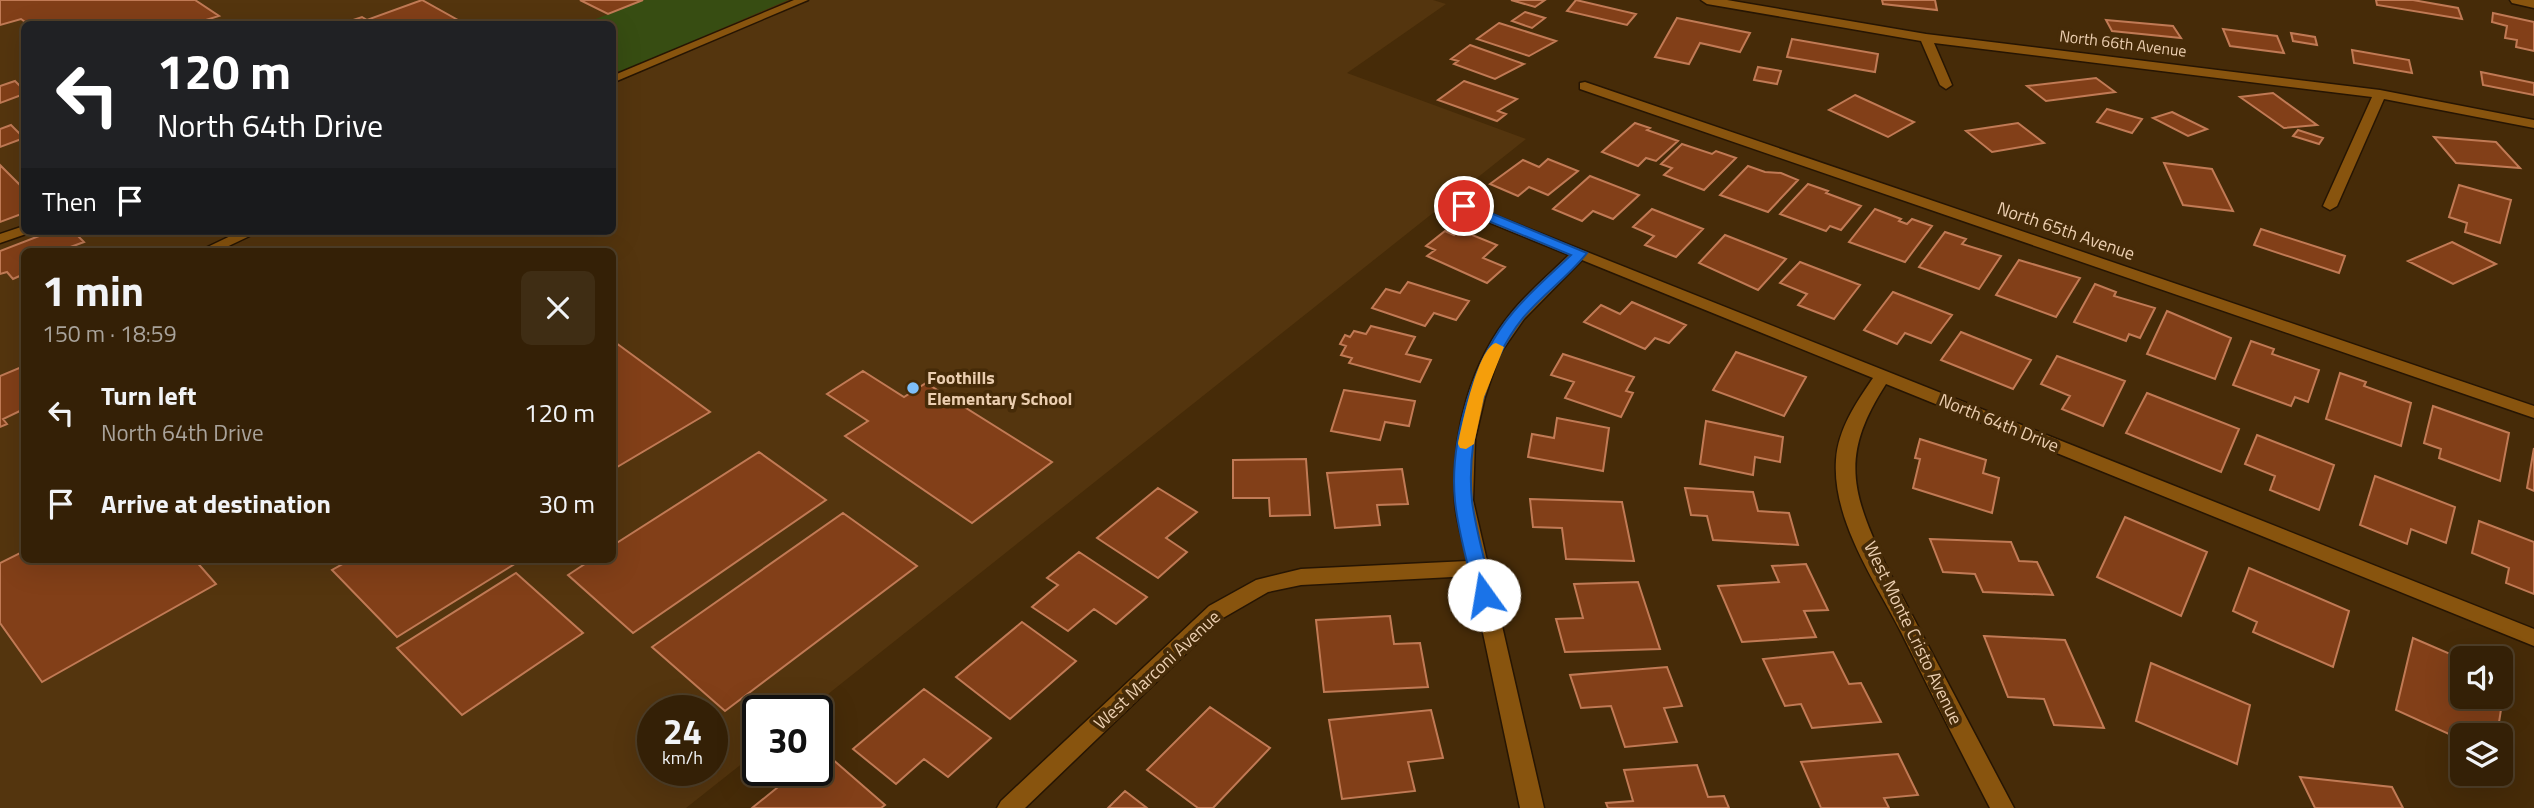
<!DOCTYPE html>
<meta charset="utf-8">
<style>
:root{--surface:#342006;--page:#3f2d14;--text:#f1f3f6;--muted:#a9a39b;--line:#4e3e28}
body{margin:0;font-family:"Titillium Web",sans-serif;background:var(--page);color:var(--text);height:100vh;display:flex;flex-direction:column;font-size:26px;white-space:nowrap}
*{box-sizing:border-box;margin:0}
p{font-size:23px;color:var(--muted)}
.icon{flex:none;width:38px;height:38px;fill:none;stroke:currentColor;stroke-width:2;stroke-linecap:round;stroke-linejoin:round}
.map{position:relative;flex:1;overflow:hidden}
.sheet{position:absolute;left:21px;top:248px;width:595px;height:315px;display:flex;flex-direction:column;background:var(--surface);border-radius:10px;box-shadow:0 7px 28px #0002,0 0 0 2px var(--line)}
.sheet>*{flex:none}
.banner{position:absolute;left:21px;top:21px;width:595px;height:214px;border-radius:10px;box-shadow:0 7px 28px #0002,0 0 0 2px var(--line);background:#202124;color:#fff;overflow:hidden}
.buttons{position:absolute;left:2450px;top:646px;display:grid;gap:14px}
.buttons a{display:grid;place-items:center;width:63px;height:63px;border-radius:10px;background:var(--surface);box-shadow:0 7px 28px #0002,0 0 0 2px var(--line);font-size:35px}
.speed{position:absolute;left:637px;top:695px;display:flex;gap:14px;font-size:35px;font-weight:700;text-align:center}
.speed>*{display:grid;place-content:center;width:91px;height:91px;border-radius:50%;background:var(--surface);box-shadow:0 7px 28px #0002,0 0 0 2px var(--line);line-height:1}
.speed small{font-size:18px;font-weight:400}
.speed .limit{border:4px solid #111;border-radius:10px;background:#fff;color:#111}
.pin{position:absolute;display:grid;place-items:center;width:60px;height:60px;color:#fff;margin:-30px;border:4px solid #fff;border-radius:50%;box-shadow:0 2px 7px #0007}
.me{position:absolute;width:77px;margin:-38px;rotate:347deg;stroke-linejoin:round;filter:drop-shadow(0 0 5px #0008)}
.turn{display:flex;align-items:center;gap:24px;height:147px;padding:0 21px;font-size:32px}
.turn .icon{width:91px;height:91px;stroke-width:2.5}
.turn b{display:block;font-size:49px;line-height:60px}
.then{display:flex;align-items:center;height:66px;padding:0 21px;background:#0003;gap:14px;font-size:26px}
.round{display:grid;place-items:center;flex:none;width:74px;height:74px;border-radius:10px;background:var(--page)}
.summary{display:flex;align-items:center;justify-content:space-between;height:119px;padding:0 21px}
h1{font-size:42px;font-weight:700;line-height:52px}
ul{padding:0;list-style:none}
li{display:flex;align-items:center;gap:21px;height:91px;padding:0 21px}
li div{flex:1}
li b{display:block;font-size:26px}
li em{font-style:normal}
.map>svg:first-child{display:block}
.built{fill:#54350e;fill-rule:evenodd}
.green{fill:#374d12}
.building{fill:#823f18;stroke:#c17a55;stroke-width:2}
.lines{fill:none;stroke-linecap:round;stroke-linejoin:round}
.service-casing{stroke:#261503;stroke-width:3}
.minor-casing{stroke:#261503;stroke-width:3}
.service{fill:#88540e;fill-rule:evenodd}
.minor{fill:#88540e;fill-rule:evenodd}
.route{fill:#1a73e8;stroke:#114b97;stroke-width:2}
.slow{fill:#f59e0b}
.poi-dot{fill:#7dbef9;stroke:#462b08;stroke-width:2.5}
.labels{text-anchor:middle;stroke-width:7;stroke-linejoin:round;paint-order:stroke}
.far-street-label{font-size:16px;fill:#ebceb0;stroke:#462b08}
.street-label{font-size:18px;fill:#ebceb0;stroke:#462b08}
.poi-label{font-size:18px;font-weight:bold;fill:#ebceb0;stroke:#462b08;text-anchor:start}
</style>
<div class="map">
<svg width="2534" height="808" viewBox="0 0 2534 808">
<rect width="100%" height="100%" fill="#462b08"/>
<path class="built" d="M0 0H1433L1446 4 1347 73 1526 139 808 710H758V751L686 808H0ZM24 24H612V231H24ZM24 252H612V560H24ZM653 710H712V770H653Z"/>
<path class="green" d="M644 0H788L621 72 613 68 612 24H583Z"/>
<path class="building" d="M0 0H195L219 16 193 24H28L21 19 0 25Z
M422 0 465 24H341L362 17 367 20Z
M580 0H643L608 14Z
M1511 0H1545L1535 7Z
M1576 0 1636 14 1627 25 1567 11Z
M1882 0H1935L1937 10 1883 4Z
M2376 0H2413L2458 8 2462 19 2377 5Z
M1525 12 1545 18 1532 28 1512 21Z
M2493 13 2534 22V51L2516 47 2517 40 2505 38 2507 26 2492 22Z
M1677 18 1750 33 1740 52 1700 43 1689 64 1655 57Z
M2106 20 2173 26 2181 38 2112 31Z
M1499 23 1556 41 1529 56 1477 39Z
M2223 29 2277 36 2284 53 2230 46Z
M2291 33 2315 37 2317 45 2293 41Z
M1792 39 1878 54 1875 72 1787 57Z
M1470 45 1524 64 1495 79 1454 64 1458 61 1451 59Z
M2352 50 2409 60 2412 73 2354 63Z
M1758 67 1781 71 1777 84 1754 80Z
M2481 72 2534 83V95L2483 85Z
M2096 78 2115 92 2046 101 2027 86Z
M15 81 24 90V94L0 103V86Z
M1464 81 1517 99 1498 111 1506 114 1497 121 1438 100Z
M2273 93 2317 125 2284 128 2240 97Z
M1855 95 1914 122 1888 137 1829 110Z
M2107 109 2142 119 2132 133 2097 122Z
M2172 112 2207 129 2188 136 2153 118Z
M1635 123 1650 128 1647 130 1678 141 1656 161 1646 158 1638 166 1602 152Z
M2018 123 2044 143 1992 152 1966 131Z
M11 125 24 138 0 147V129Z
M2298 130 2323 138 2319 144 2293 136Z
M2434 137 2496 142 2520 168 2456 163Z
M1682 144 1712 154 1716 151 1736 158 1704 190 1664 175 1672 168 1661 164Z
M1548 159 1578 171 1548 195 1529 187 1518 196 1490 184 1523 160 1539 167Z
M2164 163 2212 169 2233 211 2183 205Z
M0 165 24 189V213L0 222Z
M1748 166 1765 172 1781 173 1798 180 1768 212 1720 195Z
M1590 176 1639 195 1613 219 1593 211 1582 221 1553 209Z
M1808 184 1828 191 1826 193 1861 206 1841 230 1830 226 1826 231 1780 214Z
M2459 185 2511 200 2500 243 2465 232 2467 223 2449 217Z
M1652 209 1703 229 1676 257 1645 245 1654 236 1633 227Z
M1875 209 1901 219 1899 221 1907 224 1912 219 1932 226 1905 262 1849 242Z
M2261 229 2345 256 2339 273 2254 245Z
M1460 230 1497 245 1483 258 1505 267 1487 283 1427 256 1435 250 1426 246 1445 231 1454 235Z
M52 231H73L84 242 57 252H24V274L13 279 7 272 0 274V251Z
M1945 232 1966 239 1962 244 2001 256 1979 289 1919 267Z
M1725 235 1786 259 1758 290 1699 263Z
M2452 242 2496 264 2453 284 2408 261Z
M2019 260 2080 278 2056 317 1996 295Z
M1800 262 1860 285 1834 319 1798 305 1807 294 1780 283Z
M1408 282 1469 301 1456 320 1434 313 1425 326 1372 308 1386 289 1400 293Z
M2095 284 2116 292 2114 296 2155 308 2140 338 2129 334 2126 341 2074 322Z
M1893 292 1952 315 1931 343 1905 333 1897 344 1864 330Z
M1632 302 1686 325 1669 343 1655 338 1645 349 1584 322 1601 305 1620 314Z
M2167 311 2231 338 2215 379 2147 354Z
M1371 326 1415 337 1406 354 1431 360 1420 382 1349 363 1352 358 1341 355 1346 346 1340 344 1345 335 1350 337 1354 331 1366 334Z
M1961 332 2031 360 2013 389 1941 360Z
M612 340 710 412 612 470Z
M2251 341 2274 349 2272 354 2319 370 2308 402 2295 397 2291 406 2233 385Z
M1736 352 1806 377 1784 416 1713 390Z
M1563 354 1634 377 1626 391 1633 393 1621 417 1565 398 1574 382 1551 375Z
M2057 356 2125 381 2103 426 2062 409 2070 396 2041 384Z
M24 366V409L3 419 7 424 0 427V376Z
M863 371 904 397 926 383 1052 462 972 523 845 436 868 421 827 394Z
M2340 373 2366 382 2364 386 2411 403 2401 446 2326 419Z
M1344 390 1415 401 1409 426 1385 422 1380 440 1331 431Z
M2147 393 2239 429 2221 472 2126 433Z
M2433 406 2509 433 2500 481 2439 458 2441 449 2424 443Z
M1557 418 1609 428 1603 471 1528 457 1532 434 1554 438Z
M1706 421 1783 437 1780 462 1755 457 1753 475 1700 464Z
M2257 435 2334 465 2319 510 2270 490 2275 476 2245 464Z
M1920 439 1986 460 1983 473 1999 478 1992 513 1913 488 1920 459 1915 458Z
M2534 448V491L2527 488Z
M759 452 826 500 633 633 568 575 591 560H612V546Z
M1306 459 1310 515 1270 516 1269 498H1233V460Z
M1402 469 1408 504 1377 505 1380 525 1335 528 1327 473Z
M2375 476 2455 507 2446 543 2411 529 2407 544 2360 525Z
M1158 488 1197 512 1166 538 1187 552 1158 578 1097 538Z
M1685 488 1753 492 1758 511 1789 513 1798 545 1713 540 1707 516 1691 515Z
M1530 499 1622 502 1634 561 1566 559 1562 528 1533 527Z
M843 513 917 566 725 711 652 647Z
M2125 517 2207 552 2181 616 2097 577Z
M2479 521 2534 542V594L2506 583 2509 568 2472 553Z
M1930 539 2011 542 2019 561 2037 562 2053 595 1983 592 1975 574 1943 572Z
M24 551V560H195L216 584 42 682 0 623V563Z
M1079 552 1147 597 1116 624 1094 609 1068 631 1032 607 1058 585 1047 578Z
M350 560H521L397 637 332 570Z
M1806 564 1828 610 1804 611 1816 637 1742 642 1718 586 1779 582 1772 566Z
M2249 568 2349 611 2333 667 2253 632 2257 622 2233 611Z
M516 573 583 633 462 715 397 648Z
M1638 582 1660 649 1565 652 1556 619 1583 618 1574 584Z
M1390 616 1394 644 1420 643 1428 687 1324 692 1316 620Z
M1022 622 1076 661 1010 719 956 677Z
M1984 636 2065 640 2104 728 2054 725 2044 699 2008 697Z
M2413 638 2462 659 2459 678 2462 679V696L2503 697 2497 735H2462V740L2396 710Z
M1833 652 1849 684 1861 683 1881 722 1812 728 1801 704 1785 706 1763 659Z
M2151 663 2250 705 2237 764 2136 721Z
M1667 667 1682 706 1664 708 1677 742 1625 747 1611 706 1581 708 1570 675Z
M924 689 991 738 948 777 924 759 896 784 853 749Z
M1210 707 1270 748 1213 808H1198L1147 770Z
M1431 710 1443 758 1408 762 1415 791 1342 799 1329 720Z
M823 751 885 805 881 808H752L799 770H817V755Z
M1898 754 1918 795 1884 798 1889 808H1821L1801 762Z
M1697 765 1708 797 1724 796 1729 808H1608L1606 803 1633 801 1624 770Z
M2300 777 2392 787 2403 808H2315Z
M1125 791 1147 808H1108Z"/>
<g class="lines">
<g class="service-casing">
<path id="service" d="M794 0H808L612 83V76Z
M24 226V231H30L29 233 0 243V234Z
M241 231H260L216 252H197Z"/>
</g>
<g class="minor-casing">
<path id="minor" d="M1701 0H1727L1926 34 2380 90 2534 120V128L2384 99 2337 206 2330 210 2323 206 2372 97 1934 43 1952 85 1946 89 1940 85 1921 41 1707 4Z
M2510 0H2534V8L2512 3Z
M1585 82 2534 406V418L1580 89V83Z
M1464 203 2534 629V646L1886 384C1840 455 1851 491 1885 564L2014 808H1990C1960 750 1930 691 1901 632 1875 581 1832 520 1836 460 1838 429 1856 403 1873 378L1582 260 1524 319 1499 355 1485 397 1475 439 1473 500 1544 808H1520L1471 576 1301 585 1268 592 1223 618 1025 808H997L1001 801 1209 606 1256 580 1301 569 1468 561C1463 541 1455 518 1455 498 1452 432 1470 363 1512 312 1529 291 1550 274 1569 255L1459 210 1457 207Z"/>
</g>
<use href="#service" class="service"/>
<use href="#minor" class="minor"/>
</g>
<path class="route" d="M1464 202 1587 253C1568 277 1542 295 1523 318 1486 364 1466 442 1472 501 1476 532 1486 564 1493 595L1490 600H1477L1475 595C1468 564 1458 532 1455 501 1449 440 1474 357 1514 311 1531 291 1552 273 1571 255L1459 209V204Z"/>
<path class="slow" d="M1496 343 1504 347 1484 397 1474 444 1466 449 1460 448 1458 444C1462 425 1478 347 1496 343Z"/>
<circle class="poi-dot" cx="913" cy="388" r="7"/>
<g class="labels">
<g class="far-street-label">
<text transform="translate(2123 43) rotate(7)" y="6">North 66th Avenue</text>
</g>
<g class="street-label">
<text transform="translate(2066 231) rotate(19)" y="6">North 65th Avenue</text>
<text transform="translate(1999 423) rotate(22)" y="6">North 64th Drive</text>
<text transform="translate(1913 633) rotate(64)" y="6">West Monte Cristo Avenue</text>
<text transform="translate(1157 670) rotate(-43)" y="6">West Marconi Avenue</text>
</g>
<g class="poi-label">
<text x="927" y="384">Foothills<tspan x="927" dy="21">Elementary School</tspan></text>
</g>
</g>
</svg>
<div class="buttons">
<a><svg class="icon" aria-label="sound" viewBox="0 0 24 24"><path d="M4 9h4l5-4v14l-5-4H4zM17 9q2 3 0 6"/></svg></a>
<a><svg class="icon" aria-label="layers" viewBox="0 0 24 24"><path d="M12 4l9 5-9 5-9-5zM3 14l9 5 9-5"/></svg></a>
</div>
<div class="speed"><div>24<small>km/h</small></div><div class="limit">30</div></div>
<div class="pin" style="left:1464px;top:206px;background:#d93025"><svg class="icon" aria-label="arrive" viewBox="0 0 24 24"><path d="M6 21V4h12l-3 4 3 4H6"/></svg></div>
<svg class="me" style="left:1484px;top:595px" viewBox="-20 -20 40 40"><circle r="19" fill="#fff"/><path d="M0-13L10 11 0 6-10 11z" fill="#1a73e8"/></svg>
<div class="banner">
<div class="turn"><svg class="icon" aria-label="left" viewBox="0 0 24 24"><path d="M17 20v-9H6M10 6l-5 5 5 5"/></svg><div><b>120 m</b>North 64th Drive</div></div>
<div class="then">Then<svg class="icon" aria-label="arrive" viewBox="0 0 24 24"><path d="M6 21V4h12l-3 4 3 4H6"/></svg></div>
</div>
<section class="sheet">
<div class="summary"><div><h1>1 min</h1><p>150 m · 18:59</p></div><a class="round"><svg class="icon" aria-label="close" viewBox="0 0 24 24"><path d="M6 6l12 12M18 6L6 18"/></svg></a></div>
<ul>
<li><svg class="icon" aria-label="left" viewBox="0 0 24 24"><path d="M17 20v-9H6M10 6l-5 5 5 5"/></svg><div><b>Turn left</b><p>North 64th Drive</p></div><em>120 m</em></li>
<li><svg class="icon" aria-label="arrive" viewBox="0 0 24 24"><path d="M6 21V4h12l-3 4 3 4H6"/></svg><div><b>Arrive at destination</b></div><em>30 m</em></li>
</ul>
</section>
</div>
